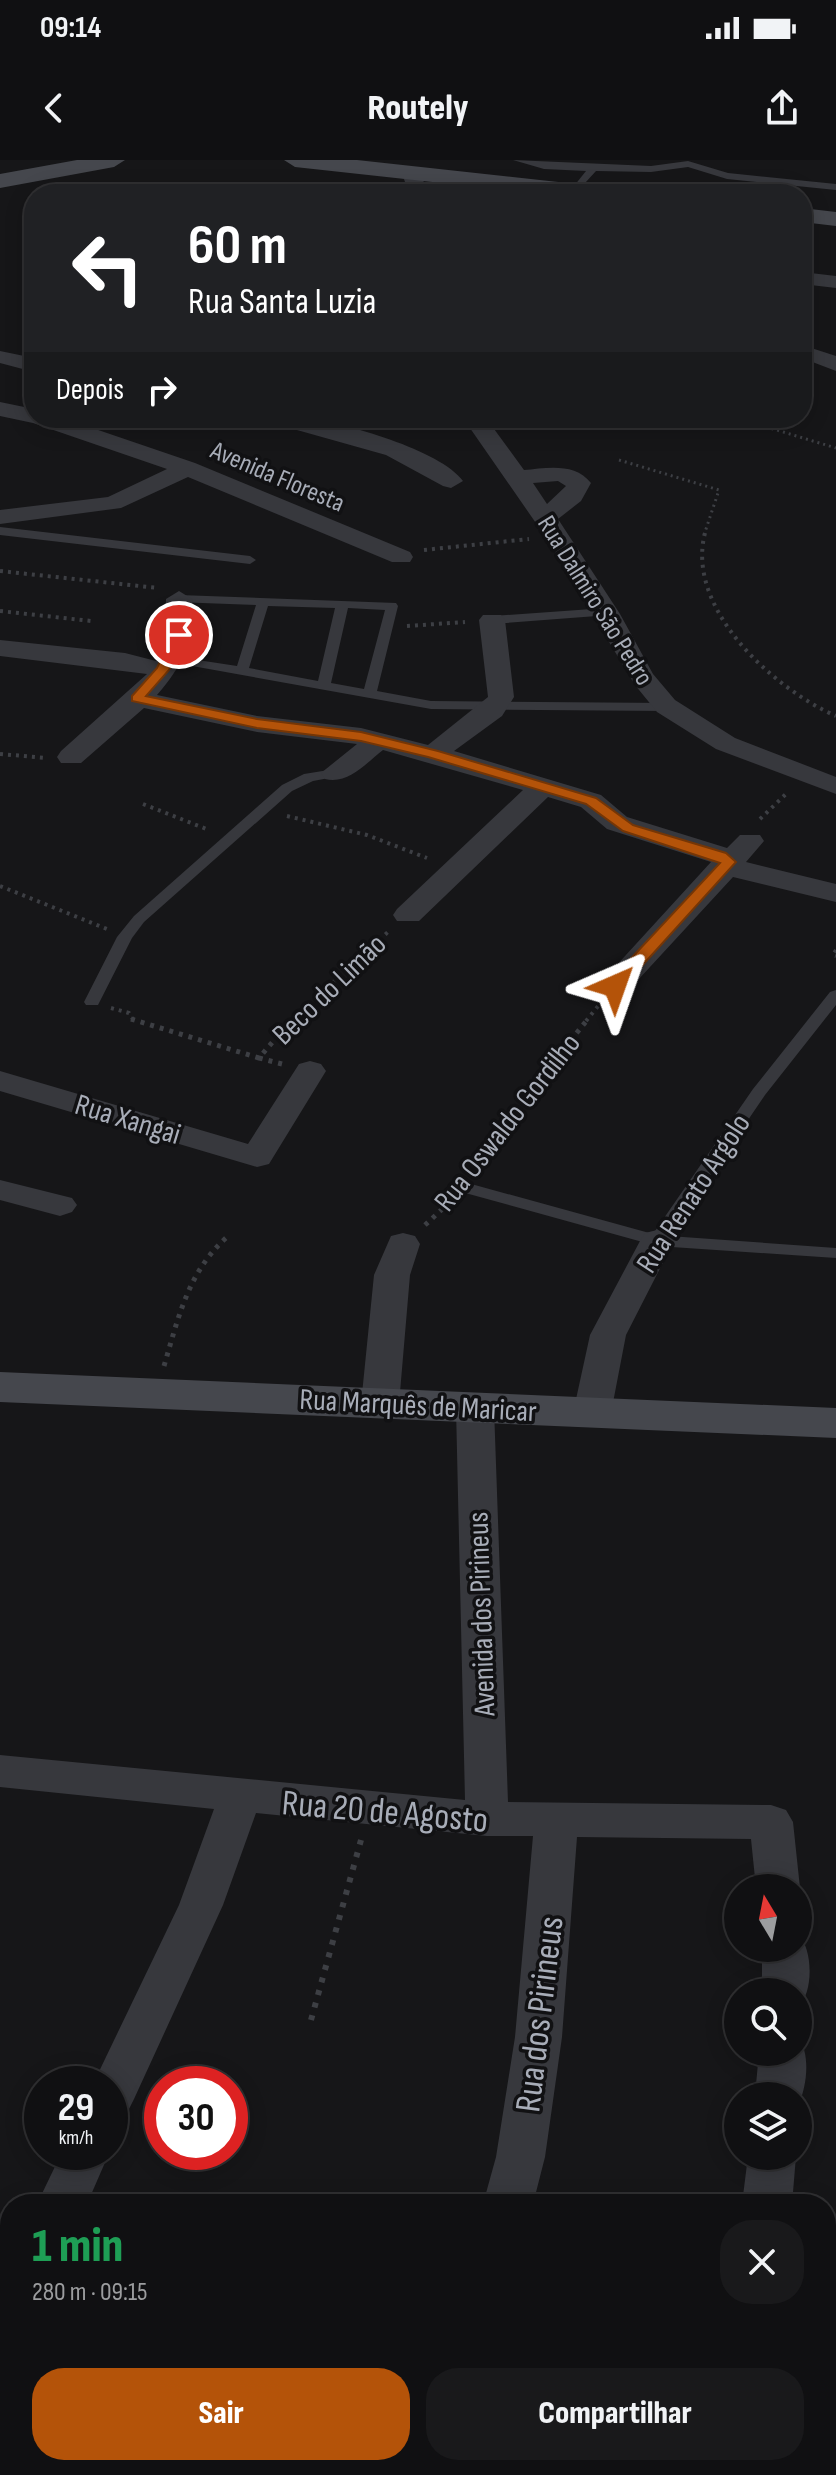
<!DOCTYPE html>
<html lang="pt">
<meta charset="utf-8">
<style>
:root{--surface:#101012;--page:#19191b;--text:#f1f3f6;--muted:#9c9d9f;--line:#303032;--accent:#b45309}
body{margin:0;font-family:"Sofia Sans Condensed",sans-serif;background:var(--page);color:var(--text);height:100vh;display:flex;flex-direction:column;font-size:30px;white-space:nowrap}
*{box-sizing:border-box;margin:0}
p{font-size:26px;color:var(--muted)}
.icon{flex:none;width:44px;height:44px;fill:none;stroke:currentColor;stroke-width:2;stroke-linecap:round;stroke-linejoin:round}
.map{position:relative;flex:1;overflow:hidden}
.drawer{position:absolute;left:0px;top:2034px;width:836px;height:282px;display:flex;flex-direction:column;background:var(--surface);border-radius:32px 32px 0 0;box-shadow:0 4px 20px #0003,0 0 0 2px var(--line)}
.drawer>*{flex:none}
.banner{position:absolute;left:24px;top:24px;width:788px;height:244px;border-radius:32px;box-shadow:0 4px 20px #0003,0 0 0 2px var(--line);background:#202124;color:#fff;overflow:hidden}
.needle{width:52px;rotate:350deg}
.controls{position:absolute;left:724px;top:1714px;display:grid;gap:16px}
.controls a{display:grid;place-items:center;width:88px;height:88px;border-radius:50%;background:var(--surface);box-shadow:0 4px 20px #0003,0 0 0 2px var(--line);font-size:40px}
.speed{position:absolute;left:24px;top:1906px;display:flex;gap:16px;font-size:40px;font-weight:700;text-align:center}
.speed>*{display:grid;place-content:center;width:104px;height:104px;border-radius:50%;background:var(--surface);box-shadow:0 4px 20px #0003,0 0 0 2px var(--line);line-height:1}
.speed small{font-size:20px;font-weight:400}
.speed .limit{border:12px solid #d22;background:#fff;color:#111}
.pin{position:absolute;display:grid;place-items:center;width:68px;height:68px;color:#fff;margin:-34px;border:4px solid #fff;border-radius:50%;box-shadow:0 2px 8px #0007}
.me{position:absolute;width:88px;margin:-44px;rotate:43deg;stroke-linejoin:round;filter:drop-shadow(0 0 6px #0008)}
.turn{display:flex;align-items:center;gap:28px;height:168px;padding:0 32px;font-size:36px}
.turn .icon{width:104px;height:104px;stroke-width:2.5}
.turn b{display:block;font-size:56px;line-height:68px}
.then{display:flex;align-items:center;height:76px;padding:0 32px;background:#0003;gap:16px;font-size:30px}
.round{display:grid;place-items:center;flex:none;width:84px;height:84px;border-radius:32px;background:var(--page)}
.overview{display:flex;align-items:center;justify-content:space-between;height:136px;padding:0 32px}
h1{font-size:48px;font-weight:800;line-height:60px;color:#1e9e55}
.cta{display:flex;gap:16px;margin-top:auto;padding:16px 32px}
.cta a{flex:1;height:92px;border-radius:32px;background:var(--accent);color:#fff;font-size:32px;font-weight:800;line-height:92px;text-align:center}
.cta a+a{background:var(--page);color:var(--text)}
.status{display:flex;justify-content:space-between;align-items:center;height:56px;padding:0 40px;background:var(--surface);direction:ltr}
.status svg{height:22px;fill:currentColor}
header{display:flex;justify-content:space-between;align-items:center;height:104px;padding:0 32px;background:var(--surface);font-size:36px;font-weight:800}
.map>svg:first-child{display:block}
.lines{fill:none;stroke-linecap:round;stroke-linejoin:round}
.path-far3{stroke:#3d3f44;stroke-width:3;stroke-dasharray:2 4;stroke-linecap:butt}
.path-far2{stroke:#3d3f44;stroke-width:4;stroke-dasharray:3 5;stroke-linecap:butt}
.path-far1{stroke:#3d3f44;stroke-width:5;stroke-dasharray:4 6;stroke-linecap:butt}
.path{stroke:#3d3f44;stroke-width:6;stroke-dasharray:5 8;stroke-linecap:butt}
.lane{fill:#37383d;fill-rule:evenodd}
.street{fill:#37383d;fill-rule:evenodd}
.secondary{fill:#45474d;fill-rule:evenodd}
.route{fill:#b45309;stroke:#753606;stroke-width:2}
.labels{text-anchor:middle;stroke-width:7;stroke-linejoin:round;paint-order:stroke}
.far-street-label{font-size:26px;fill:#a8adb8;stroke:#111113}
.street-label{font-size:30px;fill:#a8adb8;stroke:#111113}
.near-street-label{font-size:36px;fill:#a8adb8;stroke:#111113}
</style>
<div class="status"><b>09:14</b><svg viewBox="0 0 49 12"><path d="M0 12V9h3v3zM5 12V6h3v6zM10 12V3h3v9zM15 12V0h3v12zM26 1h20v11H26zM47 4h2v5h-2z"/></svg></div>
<header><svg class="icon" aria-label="back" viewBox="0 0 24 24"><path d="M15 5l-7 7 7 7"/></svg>Routely<svg class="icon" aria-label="share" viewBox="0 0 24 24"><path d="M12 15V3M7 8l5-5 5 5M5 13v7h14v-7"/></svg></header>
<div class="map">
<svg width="836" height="2315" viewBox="0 0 836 2315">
<rect width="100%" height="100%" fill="#161618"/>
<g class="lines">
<path class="path-far3" d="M737 258 836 288
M619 300 719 330 704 375"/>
<path class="path-far2" d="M705 373C685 449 774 529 836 556
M424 390 529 379
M0 411 158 428
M0 451 91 461
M407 466 465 462
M0 594 47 598
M143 644 209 670
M287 656 367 675 427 698
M760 659 787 633
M0 726 107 769
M836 790 833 795 836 796
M111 848 129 853 134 861
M291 861 389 771
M586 861 599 845"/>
<path class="path-far1" d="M131 859 259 898
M282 904 259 898 292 859
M475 1009 518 945 588 859
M425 1065 450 1042
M164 1206C178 1159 188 1112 226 1078"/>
<path class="path" d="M311 1860 361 1680"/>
<path class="lane" d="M513 0 651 6 688 1 728 13 836 24V30L727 19 688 7 651 12 596 11 575 34 570 31 586 11 544 9Z
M0 367 250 396 256 400 250 404 0 375Z
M179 435 396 443 398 446 377 531 431 541 667 543 674 547 667 551 431 549 170 502 165 501V495L237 506 256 445 175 442V436ZM268 446 335 448 318 521 249 508ZM348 448 385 450 364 529 331 523Z
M606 448 610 449V455L492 464 486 460 492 456Z
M335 609 342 613 340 616 313 621 292 631 144 762 132 778 98 845H86L84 842 117 777 134 756 282 625 304 614Z
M836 830V845L765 935 669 1076 836 1088V1098L657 1086 458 1031 455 1027 464 1022 653 1074 753 929 830 832Z"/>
<path class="street" d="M411 7 420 13 429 34H409L402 13Z
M802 112 836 116V128L802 124Z
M802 185 836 196V211L802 198Z
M0 191 34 198V212L0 203Z
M0 242 34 249V258H63L195 303 410 392 413 397 410 402H392L188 317 121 348 0 364V350L108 337 167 309 33 263 0 256Z
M269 258C281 258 294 257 307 258 344 263 441 290 463 321L451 328 443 326 386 295 272 263Z
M367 258H391L393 261 382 268Z
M463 258H486L524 310C546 308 575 302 591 323L581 341 558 359 620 454 653 514 675 540 735 578 836 617V634L716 589 657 552 635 525 547 379ZM558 321 566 326 547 344 533 323Z
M179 431 192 439C193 483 185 502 157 535L257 556 361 568 428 585 488 537 479 460 483 455H501L505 460 514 537 502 556 454 591 601 635 627 657 727 688 740 675H760L764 681 746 702 836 724V742L733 717 626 833H604L599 826 604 819 711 702 607 669 581 647 548 637 419 761H397L393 755 397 749 523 630 383 590C366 603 348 625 325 619L321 613 357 584 257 572 144 548 81 603H61L57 597 61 591 147 514 0 496V480L125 493 156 501 165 478 166 439Z
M310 901 321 904 326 911 269 1004 257 1007 0 931V911L248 984 299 904Z
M0 1020 72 1038 77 1045 72 1052 60 1056 0 1040Z
M657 1070 669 1073 674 1081 626 1175 611 1253 605 1262 592 1266 579 1262 573 1253 590 1175 640 1081 645 1073Z
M403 1073 415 1076 420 1084 410 1115 399 1244 393 1253 380 1256 367 1253 361 1244 374 1115 391 1076Z
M475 1236 488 1239 494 1248 508 1642 771 1645 786 1650 793 1662 800 1728 798 1732V1728H756L751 1679 577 1677 562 1877 545 1997 533 2044H483L496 1997 515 1877 533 1676H487L256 1653 223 1745 134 1939 127 1953 110 1959V1924H93L179 1745 214 1649 0 1627V1595L465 1640 456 1248 462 1239Z
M798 1774C813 1788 814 1833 798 1847V1832H762V1788H798Z
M798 1877C811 1894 807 1927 798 1946V1936H755L759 1892H798Z
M62 1992 110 1991 87 2044H37Z
M748 1996H796L792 2044H742Z
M826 2055 836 2056V2100L826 2099Z
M10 2136V2201L0 2205V2140Z
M0 2225 10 2228V2278L0 2274Z
M826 2268 836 2269V2315H818L805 2306H826Z
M106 2306H175L179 2315H110Z
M416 2306H470L468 2315H414Z
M697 2306H751L750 2315H696Z"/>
<path class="secondary" d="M77 0H125L114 7 0 28V14Z
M284 0H357L604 27 616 34H541L295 7Z
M802 48 836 52V66L802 62Z
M0 1212 836 1248V1278L0 1242Z"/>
</g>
<path class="route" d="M174 472 186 475 169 510 146 536 257 559 361 572 438 591 596 638 633 665 726 693 736 702 621 829H609V822L720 703 623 671 586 644 428 597 361 581 257 568 132 541V536L157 508Z"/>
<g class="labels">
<g class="far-street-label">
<text transform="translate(278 316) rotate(23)" y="9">Avenida Floresta</text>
<text transform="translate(596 440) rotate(58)" y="9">Rua Dalmiro São Pedro</text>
</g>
<g class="street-label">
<text transform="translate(329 829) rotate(-44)" y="10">Beco do Limão</text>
<text transform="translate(128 959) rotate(17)" y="10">Rua Xangai</text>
<text transform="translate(507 962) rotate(-52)" y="10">Rua Oswaldo Gordilho</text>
<text transform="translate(693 1033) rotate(-57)" y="10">Rua Renato Argolo</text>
<text transform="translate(418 1245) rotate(3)" y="10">Rua Marquês de Maricar</text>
<text transform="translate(481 1454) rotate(-92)" y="10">Avenida dos Pirineus</text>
</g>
<g class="near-street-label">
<text transform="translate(385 1650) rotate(5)" y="13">Rua 20 de Agosto</text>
<text transform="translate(538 1854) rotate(-83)" y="13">Rua dos Pirineus</text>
</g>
</g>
</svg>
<div class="controls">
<a><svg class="needle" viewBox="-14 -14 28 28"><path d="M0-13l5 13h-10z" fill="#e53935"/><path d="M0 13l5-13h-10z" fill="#9c9d9f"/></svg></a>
<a><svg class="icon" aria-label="search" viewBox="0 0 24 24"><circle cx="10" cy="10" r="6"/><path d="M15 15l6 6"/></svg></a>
<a><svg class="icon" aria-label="layers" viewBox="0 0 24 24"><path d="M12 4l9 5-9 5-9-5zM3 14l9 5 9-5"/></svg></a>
</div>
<div class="speed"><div>29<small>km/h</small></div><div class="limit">30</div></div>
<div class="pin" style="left:179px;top:475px;background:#d93025"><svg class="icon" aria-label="arrive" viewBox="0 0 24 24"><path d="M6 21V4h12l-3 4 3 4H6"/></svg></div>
<svg class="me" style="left:615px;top:826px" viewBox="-20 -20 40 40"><path d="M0-17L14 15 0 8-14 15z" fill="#b45309" stroke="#fff" stroke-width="4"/></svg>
<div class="banner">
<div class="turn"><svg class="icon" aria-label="left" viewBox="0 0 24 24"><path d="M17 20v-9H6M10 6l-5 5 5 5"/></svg><div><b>60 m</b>Rua Santa Luzia</div></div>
<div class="then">Depois<svg class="icon" aria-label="right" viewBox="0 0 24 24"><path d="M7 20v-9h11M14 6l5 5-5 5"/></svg></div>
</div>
<section class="drawer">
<div class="overview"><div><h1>1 min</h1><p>280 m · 09:15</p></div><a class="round"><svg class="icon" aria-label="close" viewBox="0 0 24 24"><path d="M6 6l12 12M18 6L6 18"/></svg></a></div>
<div class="cta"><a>Sair</a><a>Compartilhar</a></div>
</section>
</div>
